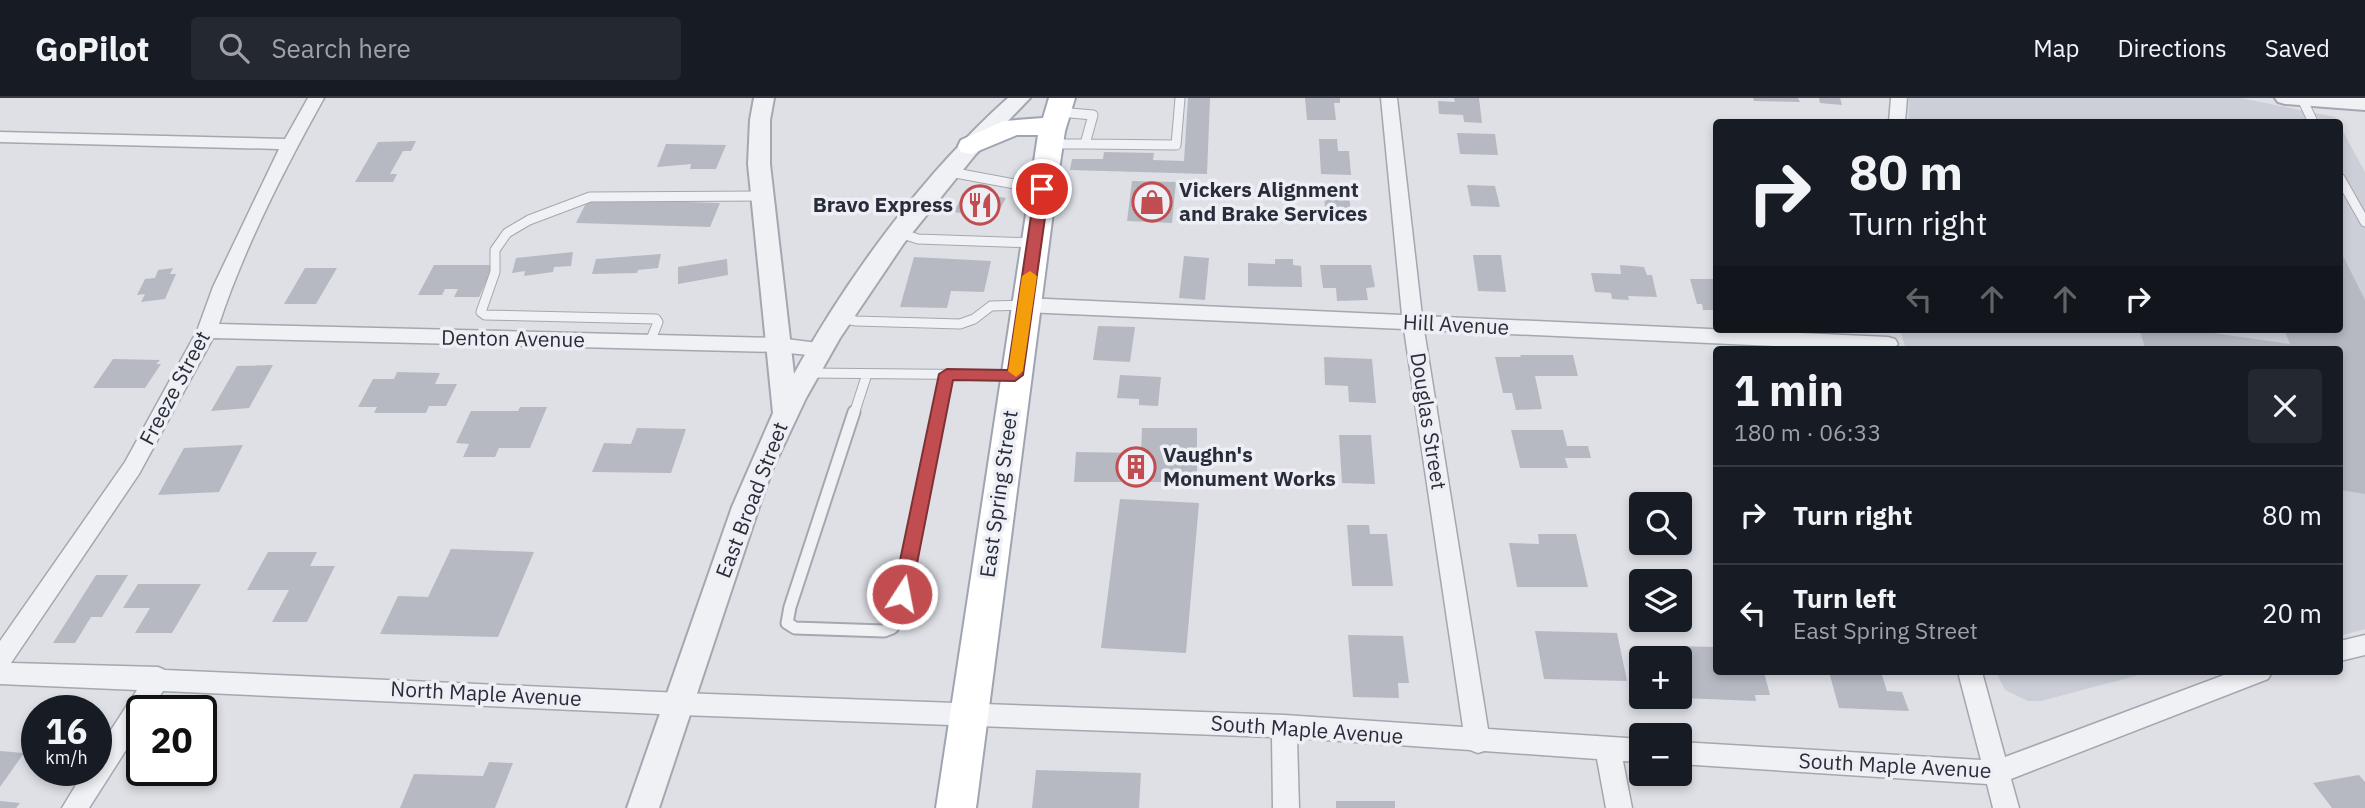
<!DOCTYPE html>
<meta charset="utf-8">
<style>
:root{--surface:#171b24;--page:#242831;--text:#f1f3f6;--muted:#9ea1a6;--line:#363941}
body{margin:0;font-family:"IBM Plex Sans",sans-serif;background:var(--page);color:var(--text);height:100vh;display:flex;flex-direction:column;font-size:26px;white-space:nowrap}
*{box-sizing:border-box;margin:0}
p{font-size:23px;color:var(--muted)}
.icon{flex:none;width:38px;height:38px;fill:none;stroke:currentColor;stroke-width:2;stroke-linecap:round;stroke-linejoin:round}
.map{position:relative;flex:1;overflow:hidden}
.side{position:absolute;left:1713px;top:248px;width:630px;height:329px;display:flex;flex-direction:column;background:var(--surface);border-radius:7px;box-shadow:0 4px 10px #0003}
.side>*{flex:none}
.banner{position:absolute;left:1713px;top:21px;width:630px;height:214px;border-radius:7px;box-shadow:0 4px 10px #0003;background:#171b24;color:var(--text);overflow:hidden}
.tools{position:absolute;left:1629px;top:394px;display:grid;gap:14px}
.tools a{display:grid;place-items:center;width:63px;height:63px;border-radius:7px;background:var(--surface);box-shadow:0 4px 10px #0003;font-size:35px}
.speed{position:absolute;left:21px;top:597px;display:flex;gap:14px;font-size:35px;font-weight:700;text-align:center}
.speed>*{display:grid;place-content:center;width:91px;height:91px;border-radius:50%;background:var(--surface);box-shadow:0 4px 10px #0003;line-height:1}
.speed small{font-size:18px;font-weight:400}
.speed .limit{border:4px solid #111;border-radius:10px;background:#fff;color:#111}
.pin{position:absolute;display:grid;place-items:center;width:60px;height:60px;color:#fff;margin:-30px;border:4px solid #fff;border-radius:50%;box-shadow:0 2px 7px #0007}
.me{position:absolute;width:77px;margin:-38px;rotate:11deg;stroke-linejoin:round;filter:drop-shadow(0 0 5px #0008)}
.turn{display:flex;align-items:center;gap:24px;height:147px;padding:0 21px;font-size:32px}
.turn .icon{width:91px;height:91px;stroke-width:2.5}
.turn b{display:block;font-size:49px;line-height:60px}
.lanes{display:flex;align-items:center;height:66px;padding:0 21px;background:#0003;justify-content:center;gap:35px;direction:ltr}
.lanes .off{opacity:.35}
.round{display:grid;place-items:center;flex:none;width:74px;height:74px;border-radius:7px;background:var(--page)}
.summary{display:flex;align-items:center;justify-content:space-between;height:119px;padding:0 21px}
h1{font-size:42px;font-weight:800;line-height:52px}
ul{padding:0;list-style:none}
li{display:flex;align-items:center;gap:21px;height:98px;padding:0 21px;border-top:2px solid var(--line)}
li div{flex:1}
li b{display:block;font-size:26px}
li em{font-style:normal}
header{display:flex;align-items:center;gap:42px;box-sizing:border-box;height:98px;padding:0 35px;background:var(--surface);border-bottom:2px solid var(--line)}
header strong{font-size:33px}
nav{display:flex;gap:38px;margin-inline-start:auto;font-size:24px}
.search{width:490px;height:63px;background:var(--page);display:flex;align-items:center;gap:18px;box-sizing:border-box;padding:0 24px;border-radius:7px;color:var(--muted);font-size:26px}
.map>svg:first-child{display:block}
.built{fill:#cccfd7}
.building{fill:#b6b9c2}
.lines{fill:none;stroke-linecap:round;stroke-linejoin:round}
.service-far1-casing{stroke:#a4a7af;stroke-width:11}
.service-casing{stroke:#a4a7af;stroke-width:15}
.minor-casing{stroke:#a4a7af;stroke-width:3}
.tertiary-casing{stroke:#a4a7af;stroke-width:4}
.primary-casing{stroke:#9ea4b1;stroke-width:4}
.service-far1{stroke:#f0f1f5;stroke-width:9}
.service{stroke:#f0f1f5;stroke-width:11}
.minor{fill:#f0f1f5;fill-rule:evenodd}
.tertiary{fill:#f0f1f5;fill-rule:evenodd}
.primary{fill:#fff;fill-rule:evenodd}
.route{fill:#c14d51;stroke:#7d3235;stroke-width:2}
.slow{fill:#f59e0b}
.labels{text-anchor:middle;stroke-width:7;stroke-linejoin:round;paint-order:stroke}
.poi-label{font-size:21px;font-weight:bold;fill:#292d3b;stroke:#edeff4;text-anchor:start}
.street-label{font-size:21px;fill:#292d3b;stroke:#edeff4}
</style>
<header>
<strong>GoPilot</strong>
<div class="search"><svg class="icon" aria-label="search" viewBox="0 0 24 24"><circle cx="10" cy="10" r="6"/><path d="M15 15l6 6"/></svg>Search here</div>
<nav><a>Map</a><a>Directions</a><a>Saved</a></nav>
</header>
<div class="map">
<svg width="2365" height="710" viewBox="0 0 2365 710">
<rect width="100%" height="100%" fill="#dee0e6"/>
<path class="built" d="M1909 0H2240L2335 19 2338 24H1908Z
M2340 28 2365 74V531L2340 538V252H1906L1900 231H2340Z
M1996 574H2150L2041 603H2028L2005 592Z"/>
<path class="building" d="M1188 0H1210L1207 76 1070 72 1072 61H1103L1104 54 1154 55 1153 62 1184 63Z
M1305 0H1340V5H1334L1336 22H1307Z
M1454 0H1479L1482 25 1464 24 1463 17 1439 16 1438 3 1455 4Z
M1753 0H1798L1800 4 1754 3Z
M1819 0H1840L1842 7 1820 5Z
M1457 35 1495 36 1498 57 1460 56Z
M1319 41H1337L1338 53H1349L1351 77 1321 76Z
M416 43 411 53H403L390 76H397L393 84H355L378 44Z
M666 46 726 47 716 71H690L691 66 657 69Z
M1132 83 1176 84 1172 125 1127 123Z
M1467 87 1495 88 1500 109 1471 108Z
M965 93 1006 100 995 120 954 114Z
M1324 97H1349L1352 121H1326Z
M588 101 720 105 710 129 576 125Z
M2340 152 2365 202V396L2340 392V252H2146L2139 231H2185L2290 246 2284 231H2340Z
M573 154 571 168 554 169 553 174 524 178 525 173 512 175 516 160Z
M661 156 658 170 638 172 637 175 592 176 596 161Z
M1473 157H1501L1506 194 1478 193Z
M1184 158 1209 160 1205 202 1179 200Z
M914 159 991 163 984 194 951 193 947 210 900 209Z
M727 161 728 177 678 186V169Z
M1275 161H1293V167L1301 168 1302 189 1248 188V165L1275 166Z
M434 167H494L479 199H454L458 191H445L442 197H418Z
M1320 167H1371L1375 189 1366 190 1368 202 1337 203 1336 190H1323Z
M1620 167 1644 169 1647 177H1652L1657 199 1628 198 1629 202 1612 201 1611 195 1595 194 1591 175 1621 176Z
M173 170 170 176H176L165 201 141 204 145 196 137 197 145 181 155 180 158 172Z
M305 170H337L316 206H284Z
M1690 181H1717V212H1703L1702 206H1697Z
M1098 228 1135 229 1130 264 1093 262Z
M1520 257H1573L1578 278H1535L1542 311 1516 312 1512 295H1503L1495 259H1521Z
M1324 259 1372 261 1376 305 1349 304 1348 288 1325 287Z
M113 261 160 262 156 266H161L145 290H93Z
M273 267 249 310 211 313 237 268Z
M397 274 440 275 435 286H457L446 308H429L426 315H374L377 309H358L373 281H394Z
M1120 277 1161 279 1158 308 1139 307V301L1117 300Z
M520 309H547L530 350H499L495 359H463L469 346 456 345 471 313H518Z
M637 330 686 331 671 375 592 374 604 345 631 346Z
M1142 330H1197V384H1074L1076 354 1141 355Z
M1511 332H1563L1567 348H1588L1591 360H1565L1568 370H1520Z
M1339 337H1371L1375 386 1342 385Z
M243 347 219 394 158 397 184 350Z
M1120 401 1199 405 1186 555 1101 550Z
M1347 427H1369L1370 436H1387L1393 488H1352Z
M1538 436H1576L1588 489H1517L1509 445 1539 446Z
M451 451 534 454 498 539 380 536 398 498 428 499Z
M268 454H317L310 468H335L307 524H272L289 492H247Z
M96 477H128L102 519H91L75 545H53Z
M138 486H201L172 535H135L150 510H123Z
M1535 533 1617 535 1627 583 1544 581Z
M1348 537 1403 538 1409 585H1398L1399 600 1353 599Z
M1670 548 1717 549V574H1764L1770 597H1755L1756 603 1682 600 1680 560H1673Z
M1829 574 1882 577 1887 593 1902 594 1909 613 1839 610Z
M0 653 24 655 0 689Z
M489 664 513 665 495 710H400L414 676 483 678Z
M1036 672 1141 675 1139 710H1032Z
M2359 677 2365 684V710H2332L2313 685Z
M0 703 20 705 16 710H0Z
M1336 703H1395V710H1336Z"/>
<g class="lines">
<g class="service-far1-casing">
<path id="service-far1" d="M2303 3 2313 24
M1059 14 1093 17 1085 46 1176 47 1180 0
M1049 46H1085
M950 74 1042 91
M2340 80 2365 124
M900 135 918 141 1035 145
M839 220 856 223 960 226 974 221 991 208 1025 207
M650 244 658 224 656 221 485 217 481 214 495 174V152L507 135 529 122 590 99 762 98
M808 275 1015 277
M854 316 867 276
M939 316 947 276"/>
</g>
<g class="service-casing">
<path id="service" d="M854 314 790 509 787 525 795 530 884 533 892 530 897 522 939 314"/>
</g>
<g class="minor-casing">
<path id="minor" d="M308 0H324C284 72 245 148 219 226L778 240 826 246 829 251 826 256 819 258 778 254 213 240 139 376 11 565 158 569 165 572 681 595 1284 617 1463 629 1404 231 1025 214 1018 212 1015 207 1018 202 1025 200 1402 217 1381 0H1397L1422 218 1888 239 1895 241 1898 246 1892 252H1864L1424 232 1488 631 1642 641V664L1623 663 1632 710H1606L1597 661 1484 653 1478 655 1470 652 1297 640 1299 710H1273L1272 639 681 617 163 593 151 612H142V627L89 710H62L85 672H96V655L137 592 0 586V543L125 364 197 233 213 189 279 51 0 44V34L285 41Z
M1891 0H1907L1905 24H1889Z
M2365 537V557L2340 563V543Z
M1958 574H1982L2005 659 2232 574H2272L2268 581 2011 681 2019 710H1993L1987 686 1680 666V644L1981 662Z"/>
</g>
<g class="tertiary-casing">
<path id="tertiary" d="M754 0H774L770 22V66L794 276C848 178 924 75 1008 0H1030L975 57 904 145 840 240 806 300 773 370 759 409 659 710H627L732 409 773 315 748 66 750 22Z
M2275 0H2365V12L2285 6 2278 4Z"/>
</g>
<g class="primary-casing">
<path id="primary" d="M1049 0H1075L1065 33 1056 91 976 710H936L1038 37H1017L971 56 961 54 958 48 961 42 1004 23 1043 20Z"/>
</g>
<use href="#service-far1" class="service-far1"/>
<use href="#service" class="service"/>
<use href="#minor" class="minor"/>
<use href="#tertiary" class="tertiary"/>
<use href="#primary" class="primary"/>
</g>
<path class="route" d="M1042 86 1049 91 1023 277 1015 283 953 282 911 496 908 501 902 503 896 501 893 496 939 276 947 271 1008 272 1035 91Z"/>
<path class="slow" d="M1030 173 1037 178 1023 273 1016 279 1008 273 1022 178Z"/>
<defs>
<g id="shop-ring" transform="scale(2.0125)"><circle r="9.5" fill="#edeff4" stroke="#c14d51" stroke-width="1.5"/><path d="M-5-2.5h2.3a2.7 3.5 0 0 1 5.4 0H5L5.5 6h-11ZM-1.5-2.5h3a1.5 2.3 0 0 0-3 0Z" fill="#c14d51"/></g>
<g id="restaurant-ring" transform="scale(2.0125)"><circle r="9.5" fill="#edeff4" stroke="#c14d51" stroke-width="1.5"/><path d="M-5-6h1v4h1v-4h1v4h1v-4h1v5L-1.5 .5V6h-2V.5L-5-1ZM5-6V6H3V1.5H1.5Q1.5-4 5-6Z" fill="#c14d51"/></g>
<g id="building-ring" transform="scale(2.0125)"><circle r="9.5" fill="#edeff4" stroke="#c14d51" stroke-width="1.5"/><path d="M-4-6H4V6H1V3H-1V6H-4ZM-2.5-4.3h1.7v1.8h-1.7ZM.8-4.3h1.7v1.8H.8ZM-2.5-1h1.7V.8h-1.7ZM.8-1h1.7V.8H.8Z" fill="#c14d51"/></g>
</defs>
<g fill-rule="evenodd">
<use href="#shop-ring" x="1152" y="104"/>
<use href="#restaurant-ring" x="980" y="107"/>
<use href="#building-ring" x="1136" y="369"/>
</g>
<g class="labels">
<g class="poi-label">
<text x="1179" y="99">Vickers Alignment<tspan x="1179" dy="24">and Brake Services</tspan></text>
<text x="953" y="114" text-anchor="end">Bravo Express</text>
<text x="1163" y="364">Vaughn's<tspan x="1163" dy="24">Monument Works</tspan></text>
</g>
<g class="street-label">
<text transform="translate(1456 227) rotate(3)" y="7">Hill Avenue</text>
<text transform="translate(513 241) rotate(1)" y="7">Denton Avenue</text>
<text transform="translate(175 290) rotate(-62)" y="7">Freeze Street</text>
<text transform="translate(1428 323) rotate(81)" y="7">Douglas Street</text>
<text transform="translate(999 396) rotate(-82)" y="7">East Spring Street</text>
<text transform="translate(752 402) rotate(-69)" y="7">East Broad Street</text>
<text transform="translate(486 596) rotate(3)" y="7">North Maple Avenue</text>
<text transform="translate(1307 632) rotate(4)" y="7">South Maple Avenue</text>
<text transform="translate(1895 668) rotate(3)" y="7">South Maple Avenue</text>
</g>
</g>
</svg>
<div class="tools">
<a><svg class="icon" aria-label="search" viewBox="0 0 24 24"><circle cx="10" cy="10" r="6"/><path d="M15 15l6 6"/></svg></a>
<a><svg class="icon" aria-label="layers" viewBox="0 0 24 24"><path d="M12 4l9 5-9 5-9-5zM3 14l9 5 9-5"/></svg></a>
<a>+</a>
<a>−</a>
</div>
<div class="speed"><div>16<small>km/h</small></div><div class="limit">20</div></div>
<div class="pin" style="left:1042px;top:91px;background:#d93025"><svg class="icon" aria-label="arrive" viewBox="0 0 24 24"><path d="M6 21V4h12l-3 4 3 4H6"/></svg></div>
<svg class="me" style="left:902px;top:496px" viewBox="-20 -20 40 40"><circle r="17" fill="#c14d51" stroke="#fff" stroke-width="3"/><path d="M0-11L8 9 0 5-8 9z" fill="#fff"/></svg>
<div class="banner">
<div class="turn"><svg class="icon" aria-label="right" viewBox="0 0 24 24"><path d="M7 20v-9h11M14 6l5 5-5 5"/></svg><div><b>80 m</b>Turn right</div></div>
<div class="lanes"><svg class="icon off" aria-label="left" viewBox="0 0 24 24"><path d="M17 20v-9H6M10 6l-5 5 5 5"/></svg><svg class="icon off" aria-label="ahead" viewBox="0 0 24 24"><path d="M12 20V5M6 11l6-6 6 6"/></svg><svg class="icon off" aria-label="ahead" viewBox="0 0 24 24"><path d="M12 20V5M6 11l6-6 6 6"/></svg><svg class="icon" aria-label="right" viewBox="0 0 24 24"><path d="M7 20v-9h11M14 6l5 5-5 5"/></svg></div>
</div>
<section class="side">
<div class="summary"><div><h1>1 min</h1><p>180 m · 06:33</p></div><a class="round"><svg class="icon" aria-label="close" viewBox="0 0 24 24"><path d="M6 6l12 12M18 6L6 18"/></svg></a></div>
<ul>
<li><svg class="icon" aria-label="right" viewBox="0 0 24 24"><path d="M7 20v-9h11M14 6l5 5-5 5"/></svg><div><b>Turn right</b></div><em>80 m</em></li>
<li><svg class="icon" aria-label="left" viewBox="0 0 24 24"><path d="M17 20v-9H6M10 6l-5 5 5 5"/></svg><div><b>Turn left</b><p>East Spring Street</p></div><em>20 m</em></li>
</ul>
</section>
</div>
